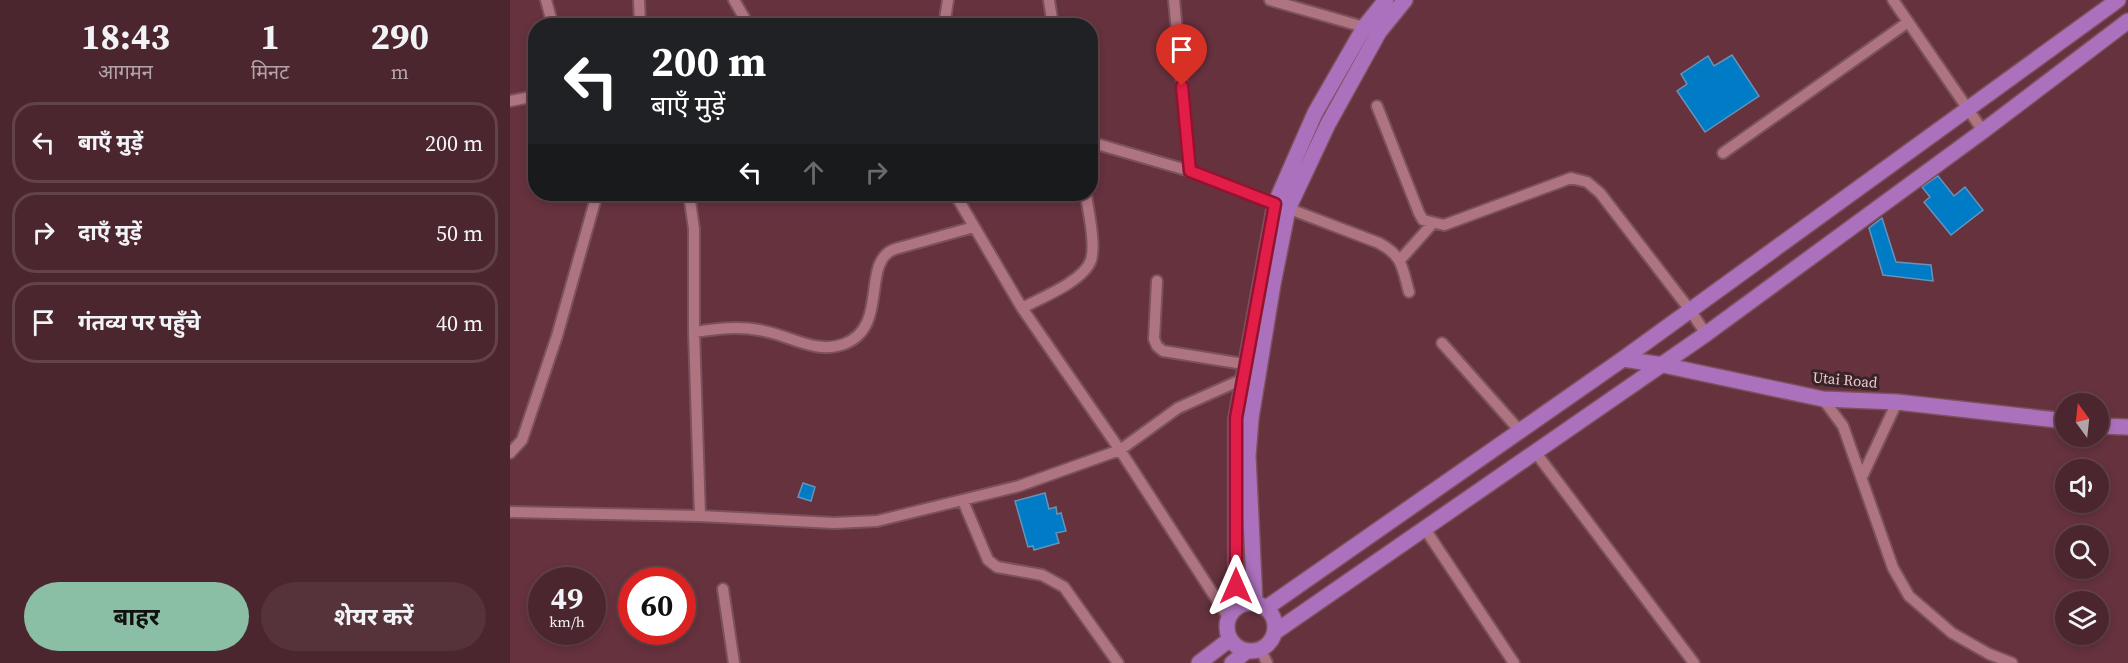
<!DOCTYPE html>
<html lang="hi">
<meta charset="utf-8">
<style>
:root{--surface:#4c262e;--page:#56323a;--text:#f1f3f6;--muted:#b2a5aa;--line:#63434a;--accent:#8abfa5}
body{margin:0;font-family:"Source Serif 4","Noto Sans Devanagari",serif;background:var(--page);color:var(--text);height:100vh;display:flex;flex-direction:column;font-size:22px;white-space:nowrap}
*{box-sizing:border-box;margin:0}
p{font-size:20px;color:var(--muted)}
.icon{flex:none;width:33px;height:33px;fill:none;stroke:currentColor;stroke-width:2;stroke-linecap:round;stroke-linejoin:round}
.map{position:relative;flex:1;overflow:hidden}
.side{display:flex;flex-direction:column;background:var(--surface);width:510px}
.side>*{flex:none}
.hud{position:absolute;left:18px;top:18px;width:570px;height:183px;border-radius:24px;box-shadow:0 3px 9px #0003,0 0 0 2px var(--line);background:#202124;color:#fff;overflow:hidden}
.needle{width:39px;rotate:345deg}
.buttons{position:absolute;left:1545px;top:393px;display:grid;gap:12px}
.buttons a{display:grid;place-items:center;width:54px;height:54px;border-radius:50%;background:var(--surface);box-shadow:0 3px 9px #0003,0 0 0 2px var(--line);font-size:30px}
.speed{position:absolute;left:18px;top:567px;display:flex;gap:12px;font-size:30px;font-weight:700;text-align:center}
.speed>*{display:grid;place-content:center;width:78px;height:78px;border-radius:50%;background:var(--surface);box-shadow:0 3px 9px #0003,0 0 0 2px var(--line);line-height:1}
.speed small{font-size:15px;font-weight:400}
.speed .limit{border:9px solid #d22;background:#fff;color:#111}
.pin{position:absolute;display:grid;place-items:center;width:51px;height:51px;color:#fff;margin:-62px -26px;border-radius:50% 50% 50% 0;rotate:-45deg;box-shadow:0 0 6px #0007}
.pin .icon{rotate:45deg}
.me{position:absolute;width:66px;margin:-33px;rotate:0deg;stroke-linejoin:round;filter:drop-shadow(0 0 4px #0008)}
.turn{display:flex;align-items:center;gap:21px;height:126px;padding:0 24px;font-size:27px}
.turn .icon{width:78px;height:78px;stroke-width:2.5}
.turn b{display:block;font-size:42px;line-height:51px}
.lanes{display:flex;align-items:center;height:57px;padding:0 24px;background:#0003;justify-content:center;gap:30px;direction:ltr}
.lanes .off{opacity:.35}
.eta{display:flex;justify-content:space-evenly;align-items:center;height:102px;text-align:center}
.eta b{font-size:36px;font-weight:700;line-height:42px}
.button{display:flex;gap:12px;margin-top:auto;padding:12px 24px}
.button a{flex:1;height:69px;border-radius:36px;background:var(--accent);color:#111;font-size:24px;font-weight:700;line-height:69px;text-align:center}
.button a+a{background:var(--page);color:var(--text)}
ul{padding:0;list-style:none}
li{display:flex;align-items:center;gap:18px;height:81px;margin:0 12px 9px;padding:0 12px;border:3px solid var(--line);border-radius:24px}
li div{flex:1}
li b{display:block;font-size:22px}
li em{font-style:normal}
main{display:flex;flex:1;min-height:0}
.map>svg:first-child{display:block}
.building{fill:#007bc5;stroke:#6893b8;stroke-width:1.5}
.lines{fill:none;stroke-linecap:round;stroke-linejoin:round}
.minor-casing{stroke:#7b515c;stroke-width:14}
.major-casing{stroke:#7b515c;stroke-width:18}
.minor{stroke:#ae7581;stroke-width:10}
.major{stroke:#ac71bd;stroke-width:15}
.route-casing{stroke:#92132f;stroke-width:15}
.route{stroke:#e11d48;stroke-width:10}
.labels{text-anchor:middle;stroke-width:6;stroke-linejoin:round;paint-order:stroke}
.street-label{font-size:15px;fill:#eacad0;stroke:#3a2328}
</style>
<main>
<section class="side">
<div class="eta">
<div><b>18:43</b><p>आगमन</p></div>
<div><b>1</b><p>मिनट</p></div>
<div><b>290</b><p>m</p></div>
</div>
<ul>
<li><svg class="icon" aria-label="left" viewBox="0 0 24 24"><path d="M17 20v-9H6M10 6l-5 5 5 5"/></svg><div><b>बाएँ मुड़ें</b></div><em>200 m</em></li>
<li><svg class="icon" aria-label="right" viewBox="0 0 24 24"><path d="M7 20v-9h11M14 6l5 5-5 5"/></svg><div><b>दाएँ मुड़ें</b></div><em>50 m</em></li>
<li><svg class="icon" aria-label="arrive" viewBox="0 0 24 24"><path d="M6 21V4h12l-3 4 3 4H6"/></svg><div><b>गंतव्य पर पहुँचे</b></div><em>40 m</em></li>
</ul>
<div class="button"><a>बाहर</a><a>शेयर करें</a></div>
</section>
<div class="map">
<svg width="1618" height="663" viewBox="0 0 1618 663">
<rect width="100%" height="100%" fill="#65323e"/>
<path class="building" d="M1222 55 1249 96 1195 132 1167 91 1177 84 1171 74 1198 56 1204 66Z
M1428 176 1444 196 1455 187 1473 210 1441 235 1414 202 1420 197 1412 187Z
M1372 218 1386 262 1421 265 1423 281 1373 275 1359 228Z
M293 483 305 487 301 501 288 497Z
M535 493 539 509 546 507 547 514 551 513 556 531 546 533 549 543 524 550 523 546 518 547 505 501Z"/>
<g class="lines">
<g class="minor-casing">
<path id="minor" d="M36 0 43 26
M129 0 130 26
M224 0 239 26
M539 0 543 26
M664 0 680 171
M760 0 861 29
M1383 0 1473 131
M434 26 438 0
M0 101 26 96
M867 106 909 213 913 220 934 225 1061 178 1077 182 1090 193 1180 310 1196 334
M580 142 680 171 869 243C893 256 892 267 899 292
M1213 153 1398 22
M179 194 184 229V332L190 516
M445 194 512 308 610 450 718 617
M890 260 923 223
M647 281 644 339 647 346 653 351 740 365
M512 308C531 298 574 281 581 260 586 243 578 211 576 194
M184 332C206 329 227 326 249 330 278 334 305 355 334 344 380 327 350 261 385 249L464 227
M932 343 1010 431
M1313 399 1333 426 1383 568 1399 596 1442 633 1479 654 1502 663
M0 453 12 440 47 336 87 194
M1026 453 1184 663
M1352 477 1387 402
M453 501 478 560 487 567 532 575 554 587 608 663
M0 512 190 516 324 523 367 521 509 486 610 450 668 408 733 379
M915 529 1004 663
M213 589 224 663
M751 650 757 663"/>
</g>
<g class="major-casing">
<path id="major" d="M1113 359 1153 365 1313 399 1387 402 1556 421
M1588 426 1618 427
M717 627a24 24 0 1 1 48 0a24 24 0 1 1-48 0Z
M745 603 738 456 741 418 763 284 778 209 818 124 869 32 895 0
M726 607V419L765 204 805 113 855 26 876 0
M756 608 1113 359 1608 0
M765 632 1196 334 1473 131 1618 21
M689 663 719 640
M722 663 737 651"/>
</g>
<use href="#minor" class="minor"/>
<use href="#major" class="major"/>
</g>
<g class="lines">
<g class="route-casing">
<path id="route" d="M672 86 680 171 765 204 726 418V586"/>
</g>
<use href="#route" class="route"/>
</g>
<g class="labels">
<g class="street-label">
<text transform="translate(1335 380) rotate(5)" y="5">Utai Road</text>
</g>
</g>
</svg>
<div class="buttons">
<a><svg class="needle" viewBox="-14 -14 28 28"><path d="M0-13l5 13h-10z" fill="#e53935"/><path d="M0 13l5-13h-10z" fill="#b2a5aa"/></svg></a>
<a><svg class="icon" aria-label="sound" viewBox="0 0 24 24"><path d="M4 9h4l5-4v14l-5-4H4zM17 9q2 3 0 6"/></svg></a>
<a><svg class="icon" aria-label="search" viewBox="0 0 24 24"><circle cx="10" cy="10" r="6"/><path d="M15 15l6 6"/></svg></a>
<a><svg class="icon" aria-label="layers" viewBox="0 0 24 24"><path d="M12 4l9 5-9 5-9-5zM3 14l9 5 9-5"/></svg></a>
</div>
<div class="speed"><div>49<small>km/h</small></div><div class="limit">60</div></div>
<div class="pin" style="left:672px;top:86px;background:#d93025"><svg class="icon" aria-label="arrive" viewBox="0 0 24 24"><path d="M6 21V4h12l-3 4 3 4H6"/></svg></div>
<svg class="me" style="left:726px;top:586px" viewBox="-20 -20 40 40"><path d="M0-17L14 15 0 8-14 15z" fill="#e11d48" stroke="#fff" stroke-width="4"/></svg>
<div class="hud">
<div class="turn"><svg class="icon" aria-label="left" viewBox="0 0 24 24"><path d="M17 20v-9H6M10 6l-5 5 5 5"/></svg><div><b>200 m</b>बाएँ मुड़ें</div></div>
<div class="lanes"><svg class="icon" aria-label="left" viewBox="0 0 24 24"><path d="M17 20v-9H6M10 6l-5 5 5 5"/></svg><svg class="icon off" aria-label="ahead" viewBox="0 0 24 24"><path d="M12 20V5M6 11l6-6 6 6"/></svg><svg class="icon off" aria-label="right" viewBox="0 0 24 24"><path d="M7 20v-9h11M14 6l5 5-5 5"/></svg></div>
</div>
</div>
</main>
